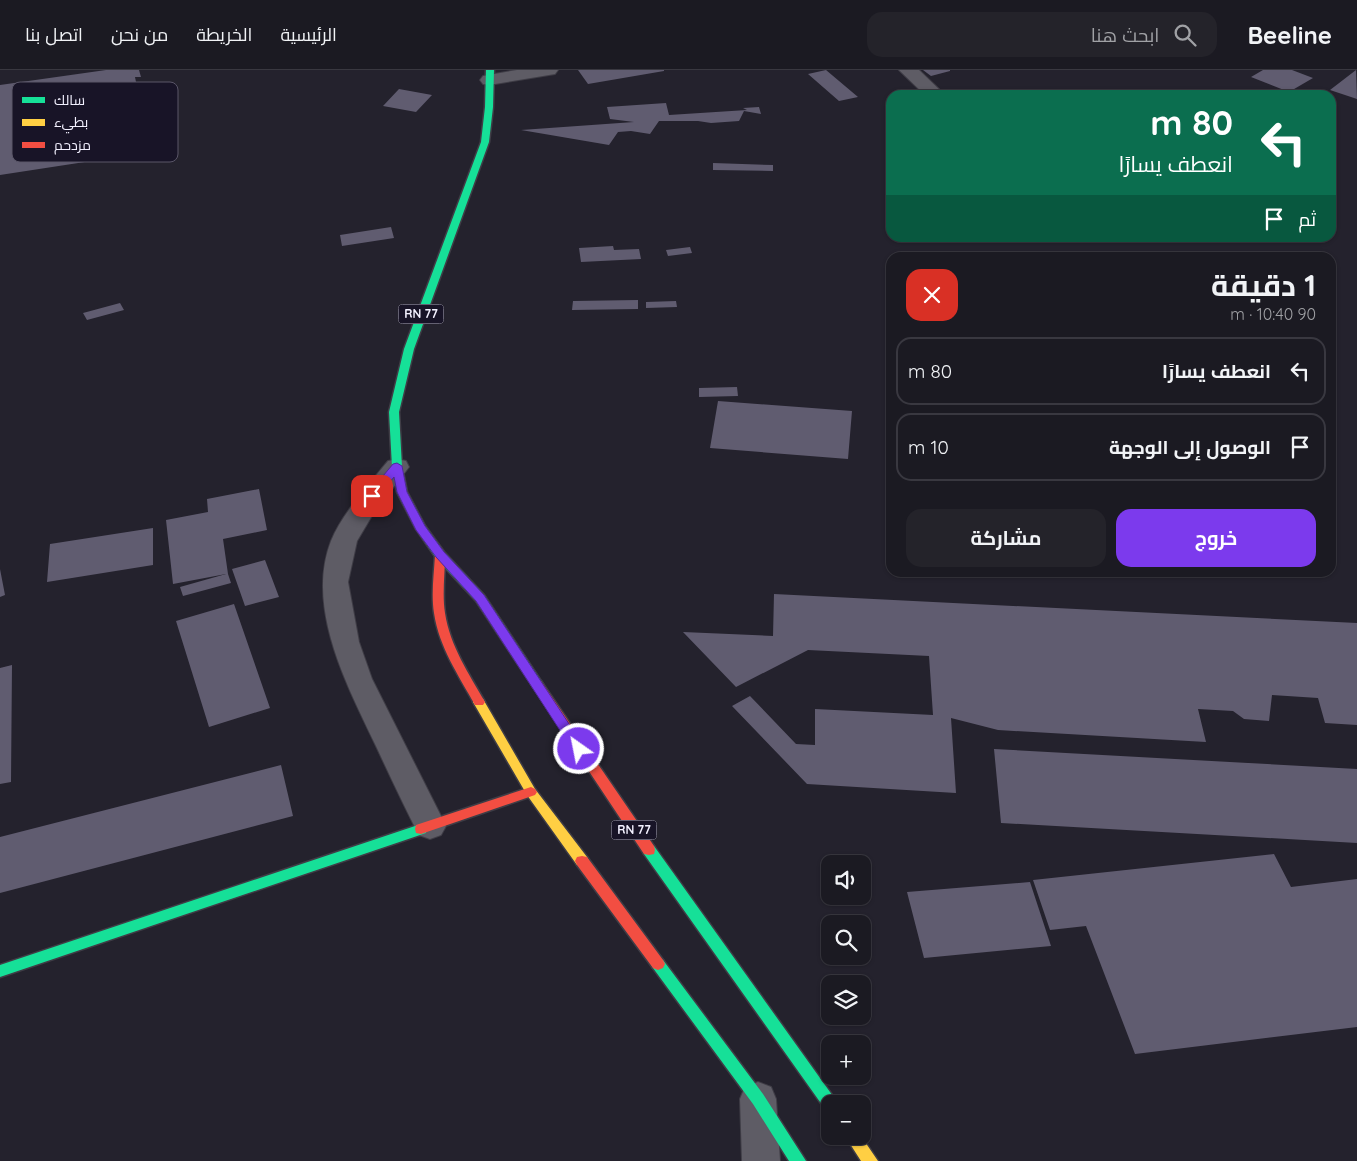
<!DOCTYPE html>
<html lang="ar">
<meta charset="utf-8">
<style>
:root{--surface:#1b1a22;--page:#24232a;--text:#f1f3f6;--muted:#a0a1a5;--line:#393840;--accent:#7c3aed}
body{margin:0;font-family:Quicksand,Cairo,sans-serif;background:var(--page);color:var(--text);direction:rtl;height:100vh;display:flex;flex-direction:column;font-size:19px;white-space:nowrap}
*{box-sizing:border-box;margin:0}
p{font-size:16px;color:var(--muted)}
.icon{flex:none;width:28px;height:28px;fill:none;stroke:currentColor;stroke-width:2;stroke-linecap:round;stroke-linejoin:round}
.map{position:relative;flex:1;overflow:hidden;direction:ltr}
.side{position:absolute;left:886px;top:182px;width:450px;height:325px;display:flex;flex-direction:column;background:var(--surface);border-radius:15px;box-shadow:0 1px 4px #0004,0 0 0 1px var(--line);direction:rtl}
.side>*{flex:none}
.hud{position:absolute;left:886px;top:20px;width:450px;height:152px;border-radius:15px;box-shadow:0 1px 4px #0004,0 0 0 1px var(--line);direction:rtl;background:#0b6e4f;color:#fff;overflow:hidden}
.fabs{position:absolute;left:821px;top:785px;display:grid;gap:10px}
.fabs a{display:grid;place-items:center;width:50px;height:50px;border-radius:10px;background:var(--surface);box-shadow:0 1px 4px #0004,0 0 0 1px var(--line);font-size:25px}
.pin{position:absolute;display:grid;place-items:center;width:42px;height:42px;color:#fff;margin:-21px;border-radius:10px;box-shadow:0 2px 8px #0006}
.me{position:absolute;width:55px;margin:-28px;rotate:327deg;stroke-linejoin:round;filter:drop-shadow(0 0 4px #0008)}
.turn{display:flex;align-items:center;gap:18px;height:105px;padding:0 20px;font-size:22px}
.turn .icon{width:65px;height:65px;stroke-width:2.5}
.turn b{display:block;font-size:35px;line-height:42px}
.then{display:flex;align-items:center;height:48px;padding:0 20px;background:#0003;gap:10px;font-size:19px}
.round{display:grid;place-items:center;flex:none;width:52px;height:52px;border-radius:15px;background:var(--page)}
.head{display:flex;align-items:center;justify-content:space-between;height:85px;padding:0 20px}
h1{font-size:30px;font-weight:700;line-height:38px}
.action{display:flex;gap:10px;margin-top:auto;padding:10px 20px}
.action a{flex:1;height:58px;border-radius:15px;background:var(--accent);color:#fff;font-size:20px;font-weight:700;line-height:58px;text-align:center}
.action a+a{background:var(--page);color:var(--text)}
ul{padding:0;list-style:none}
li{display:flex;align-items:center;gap:15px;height:68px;margin:0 10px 8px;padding:0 10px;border:2px solid var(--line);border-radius:15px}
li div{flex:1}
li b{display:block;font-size:19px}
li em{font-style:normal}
header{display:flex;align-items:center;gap:30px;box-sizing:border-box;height:70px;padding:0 25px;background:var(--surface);border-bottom:1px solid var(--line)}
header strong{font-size:24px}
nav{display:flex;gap:28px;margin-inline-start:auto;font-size:18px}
.search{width:350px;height:45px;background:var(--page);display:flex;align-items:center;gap:12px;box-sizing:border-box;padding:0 18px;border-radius:15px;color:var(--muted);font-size:19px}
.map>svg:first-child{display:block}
.building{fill:#605c70}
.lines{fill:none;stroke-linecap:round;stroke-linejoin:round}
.street-casing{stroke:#3f3d46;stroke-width:2}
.fast-casing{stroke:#3f3d46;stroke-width:3}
.slow-casing{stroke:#3f3d46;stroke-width:3}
.jam-casing{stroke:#3f3d46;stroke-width:3}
.street{fill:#5e5c65;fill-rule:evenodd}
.fast{fill:#16e098;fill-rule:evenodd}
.slow{fill:#ffcf43;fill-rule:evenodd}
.jam{fill:#f24e42;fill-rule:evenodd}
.route{fill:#7c3aed;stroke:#51269a}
.labels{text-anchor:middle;stroke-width:5;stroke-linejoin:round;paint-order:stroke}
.shield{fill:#181427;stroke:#b1afbe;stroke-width:1}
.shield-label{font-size:12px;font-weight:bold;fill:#f3f1ff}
.key{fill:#181427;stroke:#5a5668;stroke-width:1}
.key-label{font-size:14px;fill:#f3f1ff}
</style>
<header>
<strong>Beeline</strong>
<div class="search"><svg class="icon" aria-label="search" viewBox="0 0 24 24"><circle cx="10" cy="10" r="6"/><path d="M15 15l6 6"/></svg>ابحث هنا</div>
<nav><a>الرئيسية</a><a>الخريطة</a><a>من نحن</a><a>اتصل بنا</a></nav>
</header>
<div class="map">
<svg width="1357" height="1091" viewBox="0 0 1357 1091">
<rect width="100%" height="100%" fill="#24222d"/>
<path class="building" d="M106 0H139L141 7H135L150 82 0 105V15Z
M578 0H664V1L588 14Z
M826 0 858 27 839 31 808 4Z
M923 0H950V1L931 6Z
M1263 0H1292L1313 8 1289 22 1251 7Z
M1356 0 1357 29 1330 20Z
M399 19 432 25 416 42 383 36Z
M666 33 669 45 747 40 743 38 759 37 761 44 744 41 739 51 711 53 698 51H659L650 64 631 61 618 62 609 75 521 60 634 52 610 49 607 37Z
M713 93 773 95V101L713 100Z
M391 157 394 168 342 176 340 165Z
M613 176 614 180 639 179 641 189 581 192 579 178Z
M690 177 692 183 668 186 666 180Z
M638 230V239L572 240 573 231Z
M676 231 677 237 646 238V232Z
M120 233 124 240 87 250 83 243Z
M737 317 738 326 699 327V318Z
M718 331 852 341 848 389 710 378Z
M259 419 267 460 223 469 228 504 231 513 183 526 180 517 226 504 173 514 166 450 208 442 207 429Z
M153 458V495L47 512 50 474Z
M265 490 279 527 245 536 232 499Z
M0 499 5 525 0 527Z
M774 524 1357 553V655L1325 653 1318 628 1272 625 1269 651 1244 649 1233 641 1198 639 1206 672 998 660 951 648 956 723 807 714 732 636 750 626 796 674 815 675V639L933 645 929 586 808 580 736 617 683 562 773 566Z
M234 534 270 638 209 657 176 551Z
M12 595 11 712 0 714V598Z
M994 679 1357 699V773L1001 753Z
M281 695 293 746 0 823V767Z
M1274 784 1291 817 1357 809V957L1135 984 1086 856 1050 860 1033 810Z
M1030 812 1051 876 924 888 907 822Z"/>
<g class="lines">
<g class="street-casing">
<path id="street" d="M517 0H558L555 4 489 15 483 14 480 10 483 6Z
M899 0H919L945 25H925Z
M397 389 406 391 409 397 373 444 357 471 348 512 359 572 372 609 446 756 441 765 430 769 419 765C404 736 390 706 376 676 348 617 305 538 331 471 342 444 369 414 388 391Z
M758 1012 771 1017 776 1029 780 1091H742L740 1029 745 1017Z"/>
</g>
<g class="fast-casing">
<path id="fast" d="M486 0H494L493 37 489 72 414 279 399 342 402 397 407 422 425 456 444 482 484 525 541 611 543 614 541 617H533L476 531 436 488 416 459 397 422 392 397 389 342 404 279 481 72 485 37Z
M421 754 426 755 427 759 426 763 0 907V895Z
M649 775 654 776 835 1029 837 1034H830V1041L825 1039 644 784 643 780 644 776Z
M658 888 663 890 763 1024 806 1091H789L753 1034 653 898 651 894 653 890Z"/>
</g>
<g class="slow-casing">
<path id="slow" d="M479 628 483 629 535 719 587 787 589 791 587 795 582 796 577 795 527 725 473 632 475 629Z
M845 1066H861L878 1091H861Z"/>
</g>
<g class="jam-casing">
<path id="jam" d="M440 481 445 485C445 504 442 524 445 543 450 576 469 604 485 632L483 635H475C459 606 439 577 434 543 431 524 434 504 435 485Z
M537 610 541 611 654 776 655 780 654 784 649 785 644 784 533 617 531 614 533 611Z
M531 717 535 719 537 722 535 725 421 764 416 763 415 759 416 755Z
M582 786 587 787 663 890 665 894 663 898 658 900 653 898 577 795 575 791 577 787Z"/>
</g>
<use href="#street" class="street"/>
<use href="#fast" class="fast"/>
<use href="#slow" class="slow"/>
<use href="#jam" class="jam"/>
</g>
<path class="route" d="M397 393 402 396 407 422 425 456 444 482 484 525 583 675 585 679 583 682H574L476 531 436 487 416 460 397 422 394 407 376 429H368L367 426 368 424 393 394Z"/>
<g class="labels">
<g class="shield">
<rect x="398.5" y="234.5" width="45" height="19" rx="4"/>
<rect x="611.5" y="750.5" width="45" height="19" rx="4"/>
</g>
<g class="shield-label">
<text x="421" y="248">RN 77</text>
<text x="634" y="764">RN 77</text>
</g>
</g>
<rect x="12" y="12" width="166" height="80" rx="8" class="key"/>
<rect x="22" y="27" width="23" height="6" fill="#16e098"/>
<rect x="22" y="49" width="23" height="7" fill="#ffcf43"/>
<rect x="22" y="72" width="23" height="6" fill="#f24e42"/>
<g class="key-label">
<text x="54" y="35">سالك</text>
<text x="54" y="57">بطيء</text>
<text x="54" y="80">مزدحم</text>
</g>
</svg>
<div class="fabs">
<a><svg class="icon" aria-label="sound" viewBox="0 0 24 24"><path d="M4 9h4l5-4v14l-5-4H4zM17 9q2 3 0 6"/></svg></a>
<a><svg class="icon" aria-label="search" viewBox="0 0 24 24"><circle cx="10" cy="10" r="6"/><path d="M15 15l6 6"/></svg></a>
<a><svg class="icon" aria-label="layers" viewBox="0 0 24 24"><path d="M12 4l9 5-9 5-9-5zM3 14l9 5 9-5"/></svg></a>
<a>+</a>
<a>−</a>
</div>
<div class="pin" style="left:372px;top:426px;background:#d93025"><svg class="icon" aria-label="arrive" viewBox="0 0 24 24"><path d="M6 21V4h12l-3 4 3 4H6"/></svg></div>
<svg class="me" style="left:579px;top:679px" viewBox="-20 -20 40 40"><circle r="17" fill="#7c3aed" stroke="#fff" stroke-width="3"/><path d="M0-11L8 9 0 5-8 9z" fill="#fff"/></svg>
<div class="hud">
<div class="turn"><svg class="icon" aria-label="left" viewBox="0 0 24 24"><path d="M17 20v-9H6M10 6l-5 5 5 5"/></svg><div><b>80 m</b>انعطف يسارًا</div></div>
<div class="then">ثم<svg class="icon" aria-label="arrive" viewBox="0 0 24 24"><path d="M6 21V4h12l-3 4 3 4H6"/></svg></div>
</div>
<section class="side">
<div class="head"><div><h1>1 دقيقة</h1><p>90 m · 10:40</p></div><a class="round" style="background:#d93025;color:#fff"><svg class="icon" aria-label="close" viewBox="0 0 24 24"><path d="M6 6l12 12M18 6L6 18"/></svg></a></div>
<ul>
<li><svg class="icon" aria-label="left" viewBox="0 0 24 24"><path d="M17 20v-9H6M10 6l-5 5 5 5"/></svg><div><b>انعطف يسارًا</b></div><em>80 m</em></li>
<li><svg class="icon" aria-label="arrive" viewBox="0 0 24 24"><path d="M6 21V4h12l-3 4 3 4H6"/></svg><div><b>الوصول إلى الوجهة</b></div><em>10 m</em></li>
</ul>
<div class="action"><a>خروج</a><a>مشاركة</a></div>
</section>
</div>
